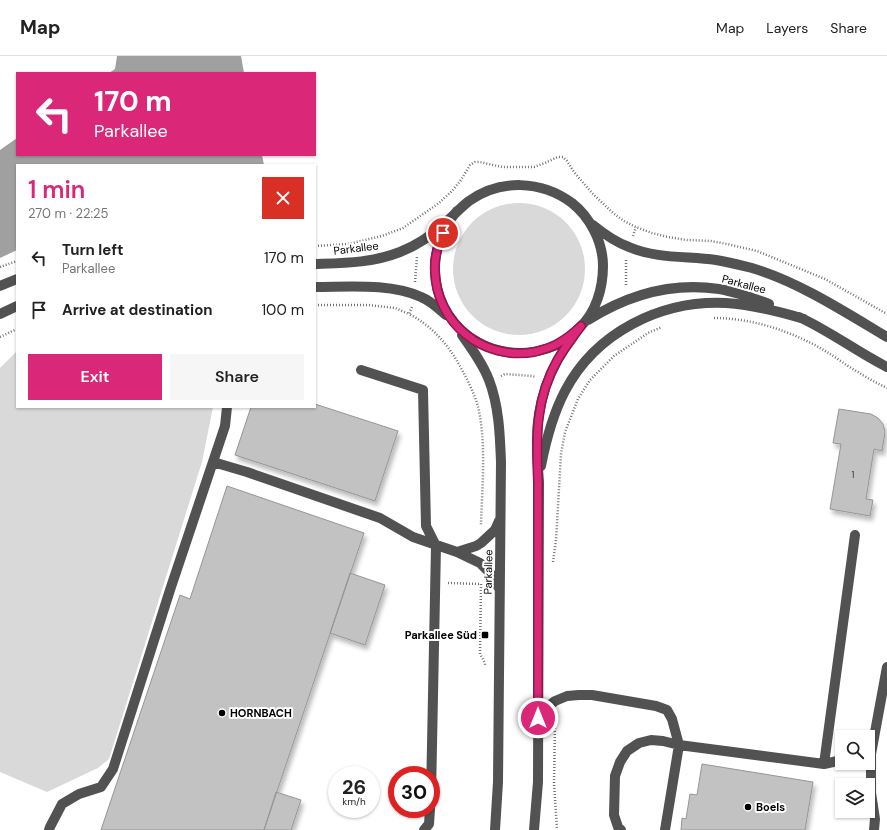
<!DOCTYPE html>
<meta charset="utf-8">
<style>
:root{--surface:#fff;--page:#f6f6f6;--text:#222;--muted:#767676;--line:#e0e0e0;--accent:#db2777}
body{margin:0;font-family:"DM Sans",sans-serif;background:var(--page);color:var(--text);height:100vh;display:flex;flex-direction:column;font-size:15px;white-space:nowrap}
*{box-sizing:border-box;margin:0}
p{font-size:13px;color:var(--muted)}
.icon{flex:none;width:22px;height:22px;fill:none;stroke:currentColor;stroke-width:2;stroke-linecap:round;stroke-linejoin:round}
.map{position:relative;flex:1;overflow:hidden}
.drawer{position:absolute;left:16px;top:108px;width:300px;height:244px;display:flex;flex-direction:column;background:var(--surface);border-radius:0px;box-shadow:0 1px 3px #0004}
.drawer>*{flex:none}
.hud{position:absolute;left:16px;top:16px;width:300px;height:84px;border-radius:0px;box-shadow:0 1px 3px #0004;background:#db2777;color:#fff;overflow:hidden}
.tools{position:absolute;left:835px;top:674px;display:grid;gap:8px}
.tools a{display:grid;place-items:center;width:40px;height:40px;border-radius:0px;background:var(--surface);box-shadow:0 1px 3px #0004;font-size:20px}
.speed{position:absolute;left:328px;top:710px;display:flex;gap:8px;font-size:20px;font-weight:700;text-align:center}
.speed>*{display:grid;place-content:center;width:52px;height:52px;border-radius:50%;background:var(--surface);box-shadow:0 1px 3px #0004;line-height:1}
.speed small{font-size:10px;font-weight:400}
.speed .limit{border:6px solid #d22;background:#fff;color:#111}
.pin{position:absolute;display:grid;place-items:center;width:34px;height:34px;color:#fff;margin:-17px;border:2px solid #fff;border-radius:50%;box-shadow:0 1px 4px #0007}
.me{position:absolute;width:44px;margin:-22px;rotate:0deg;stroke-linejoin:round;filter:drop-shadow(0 0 3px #0008)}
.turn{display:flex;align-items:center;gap:14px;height:84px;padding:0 12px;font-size:18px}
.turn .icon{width:52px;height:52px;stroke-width:2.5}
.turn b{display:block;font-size:28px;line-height:34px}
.round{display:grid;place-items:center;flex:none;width:42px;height:42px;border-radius:0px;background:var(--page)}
.headline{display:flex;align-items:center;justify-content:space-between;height:68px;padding:0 12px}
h1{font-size:24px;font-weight:600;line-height:30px;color:var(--accent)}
.action{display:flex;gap:8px;margin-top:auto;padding:8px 12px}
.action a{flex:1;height:46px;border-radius:0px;background:var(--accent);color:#fff;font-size:16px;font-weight:600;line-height:46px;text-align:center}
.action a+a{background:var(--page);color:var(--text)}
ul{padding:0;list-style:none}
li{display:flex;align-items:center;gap:12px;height:52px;padding:0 12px}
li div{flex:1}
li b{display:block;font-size:15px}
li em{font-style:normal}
header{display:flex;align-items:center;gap:24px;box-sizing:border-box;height:56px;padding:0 20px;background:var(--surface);border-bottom:1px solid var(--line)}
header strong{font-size:19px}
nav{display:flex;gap:22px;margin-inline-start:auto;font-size:14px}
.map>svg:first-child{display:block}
.green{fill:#d9d9d9}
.water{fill:#a0a0a0}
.building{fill:#c2c2c2;stroke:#969696;filter:url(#shadow)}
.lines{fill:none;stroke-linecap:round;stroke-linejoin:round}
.path{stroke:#747474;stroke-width:2.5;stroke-dasharray:1 2;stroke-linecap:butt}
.minor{stroke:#525252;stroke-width:10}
.route-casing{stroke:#8e194d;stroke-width:10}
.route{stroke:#db2777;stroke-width:7}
.poi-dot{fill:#000;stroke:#fff;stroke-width:1.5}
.labels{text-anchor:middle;stroke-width:4;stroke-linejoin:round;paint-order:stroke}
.number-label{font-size:9px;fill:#303030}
.street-label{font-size:11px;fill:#000;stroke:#fff}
.poi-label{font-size:11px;font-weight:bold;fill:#000;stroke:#fff;text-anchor:start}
</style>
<header>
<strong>Map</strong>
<nav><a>Map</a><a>Layers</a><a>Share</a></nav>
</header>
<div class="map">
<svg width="887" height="774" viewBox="0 0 887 774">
<defs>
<filter id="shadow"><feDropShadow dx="2.5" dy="4.5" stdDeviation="2" flood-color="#0004"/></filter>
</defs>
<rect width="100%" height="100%" fill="#fff"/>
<path class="green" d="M453 213a66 66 0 1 1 132 0a66 66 0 1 1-132 0Z
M17 295V351H213L202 406 109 703 98 712 47 736 0 716V312Z"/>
<path class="water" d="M117 0H241L244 17H109L115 13Z
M17 82V99H262L264 109H17V194L0 202V94Z"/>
<path class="building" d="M315 348 398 375 375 445 235 399 251 351H315Z
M839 353 871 358 878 362 883 368 885 376 882 395 874 393 866 443 873 444 870 460 830 453 841 388 833 387Z
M227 430 364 477 264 774H101L180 539 190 543Z
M350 517 385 529 365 589 330 577Z
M702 708 813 726 805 774H681L682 762 686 763 690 738 697 739Z
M276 736 301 744 291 774H264Z"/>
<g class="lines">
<path class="path" d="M633 180 636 171
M315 190 348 188 382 180 403 172 439 147 452 135 461 124 470 109 475 106H480L502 111H534L545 107 558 101H563L567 105 574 116 592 137 613 157 624 165 636 171 652 177 668 181 687 184 711 185 727 188 757 195 825 223 887 258
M626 204V231
M0 211 17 205
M415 226 417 201
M315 249H368L395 252 409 258
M412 251 409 258C432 270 448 288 461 312 467 323 473 335 477 347 487 384 482 431 481 469
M714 262C753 262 794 276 827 296 837 302 847 310 858 316 867 322 877 327 887 332
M0 281 17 273
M501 320 505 318 532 320 536 321
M553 506 556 484 561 398 565 376 578 343 590 324 614 300 648 277 662 271
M448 527 481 528
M481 528 480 598 485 607V609
M555 666 554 727 557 774"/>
<path class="minor" d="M593 169C604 178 615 186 629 191 657 203 687 200 716 204 728 206 740 209 752 212 799 226 845 256 887 281
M315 208C344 207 372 207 400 196 415 190 431 180 444 168 452 161 460 152 469 145 500 123 541 124 572 147 590 161 603 186 603 210 603 232 596 257 579 272 572 279 565 285 557 289 545 294 532 297 520 297 458 297 418 235 442 178 446 170 451 162 457 155
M0 230 17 223
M315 231C349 231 390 227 421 241 431 245 438 252 446 259
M0 258 17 250
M799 261C830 275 857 296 887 311
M588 264C629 238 671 226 719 233 737 236 753 242 769 248
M462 279C472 293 483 308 489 324 499 350 500 379 501 406L498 726 495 774
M361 314 423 334 426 470 436 490 431 739
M213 406 247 416 380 462 413 481 457 496 480 507 491 518 499 532
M541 410C546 384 553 358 565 335 596 276 661 244 726 247 753 249 778 255 804 263
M457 496 476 490 481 487 495 474 499 465
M540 667 546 652 555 645 567 640 579 639H592L656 650 667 654 672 663 679 689 665 774
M824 708 855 479
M49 774 50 771 62 748 79 738 101 731 113 713 170 534 225 370 227 351
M424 774 429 768 430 753
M534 774 538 726 539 426C538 414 537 401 537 389 536 348 548 313 573 281
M621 774 618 771 614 759 615 720 620 706 627 695 639 687 651 684 663 685 679 689 824 708 842 704
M874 774 875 763 871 737V698L887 611"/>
</g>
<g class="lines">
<g class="route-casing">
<path id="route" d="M443 177C438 189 434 202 435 215 436 267 483 305 534 296 542 294 550 292 557 288 566 283 574 277 581 270 573 281 565 291 558 303 535 343 536 382 538 426V662"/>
</g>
<use href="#route" class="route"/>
</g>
<g class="poi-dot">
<rect x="481" y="575" width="8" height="8" rx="2"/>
<circle cx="222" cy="657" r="4"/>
<circle cx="748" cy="751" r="4"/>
</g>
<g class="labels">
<g class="number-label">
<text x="853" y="422">1</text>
</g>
<g class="street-label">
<text transform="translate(356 192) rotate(-7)" y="4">Parkallee</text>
<text transform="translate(744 228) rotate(15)" y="4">Parkallee</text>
<text transform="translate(488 516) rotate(-89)" y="4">Parkallee</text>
</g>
<g class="poi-label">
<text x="477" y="583" text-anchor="end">Parkallee Süd</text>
<text x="230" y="661">HORNBACH</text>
<text x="756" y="755">Boels</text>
</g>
</g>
</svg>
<div class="tools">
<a><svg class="icon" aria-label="search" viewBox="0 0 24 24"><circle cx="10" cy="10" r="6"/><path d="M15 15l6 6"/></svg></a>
<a><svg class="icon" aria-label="layers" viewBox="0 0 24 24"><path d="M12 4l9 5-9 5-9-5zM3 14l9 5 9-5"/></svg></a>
</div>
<div class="speed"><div>26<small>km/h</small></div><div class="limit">30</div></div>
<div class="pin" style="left:443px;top:177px;background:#d93025"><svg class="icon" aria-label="arrive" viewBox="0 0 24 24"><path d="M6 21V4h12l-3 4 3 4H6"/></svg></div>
<svg class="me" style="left:538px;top:662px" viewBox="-20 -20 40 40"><circle r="17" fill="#db2777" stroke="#fff" stroke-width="3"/><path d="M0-11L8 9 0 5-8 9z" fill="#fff"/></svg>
<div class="hud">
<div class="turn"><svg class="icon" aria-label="left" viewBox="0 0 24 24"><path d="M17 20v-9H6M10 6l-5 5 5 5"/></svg><div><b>170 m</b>Parkallee</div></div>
</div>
<section class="drawer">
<div class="headline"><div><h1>1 min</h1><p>270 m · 22:25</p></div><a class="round" style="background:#d93025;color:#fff"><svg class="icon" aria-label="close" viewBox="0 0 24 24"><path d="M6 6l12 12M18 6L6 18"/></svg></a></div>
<ul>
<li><svg class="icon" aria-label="left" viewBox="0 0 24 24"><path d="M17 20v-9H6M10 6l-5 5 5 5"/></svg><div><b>Turn left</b><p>Parkallee</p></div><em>170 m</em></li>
<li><svg class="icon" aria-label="arrive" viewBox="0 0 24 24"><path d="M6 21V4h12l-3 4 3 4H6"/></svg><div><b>Arrive at destination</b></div><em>100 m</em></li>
</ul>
<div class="action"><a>Exit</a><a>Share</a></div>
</section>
</div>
